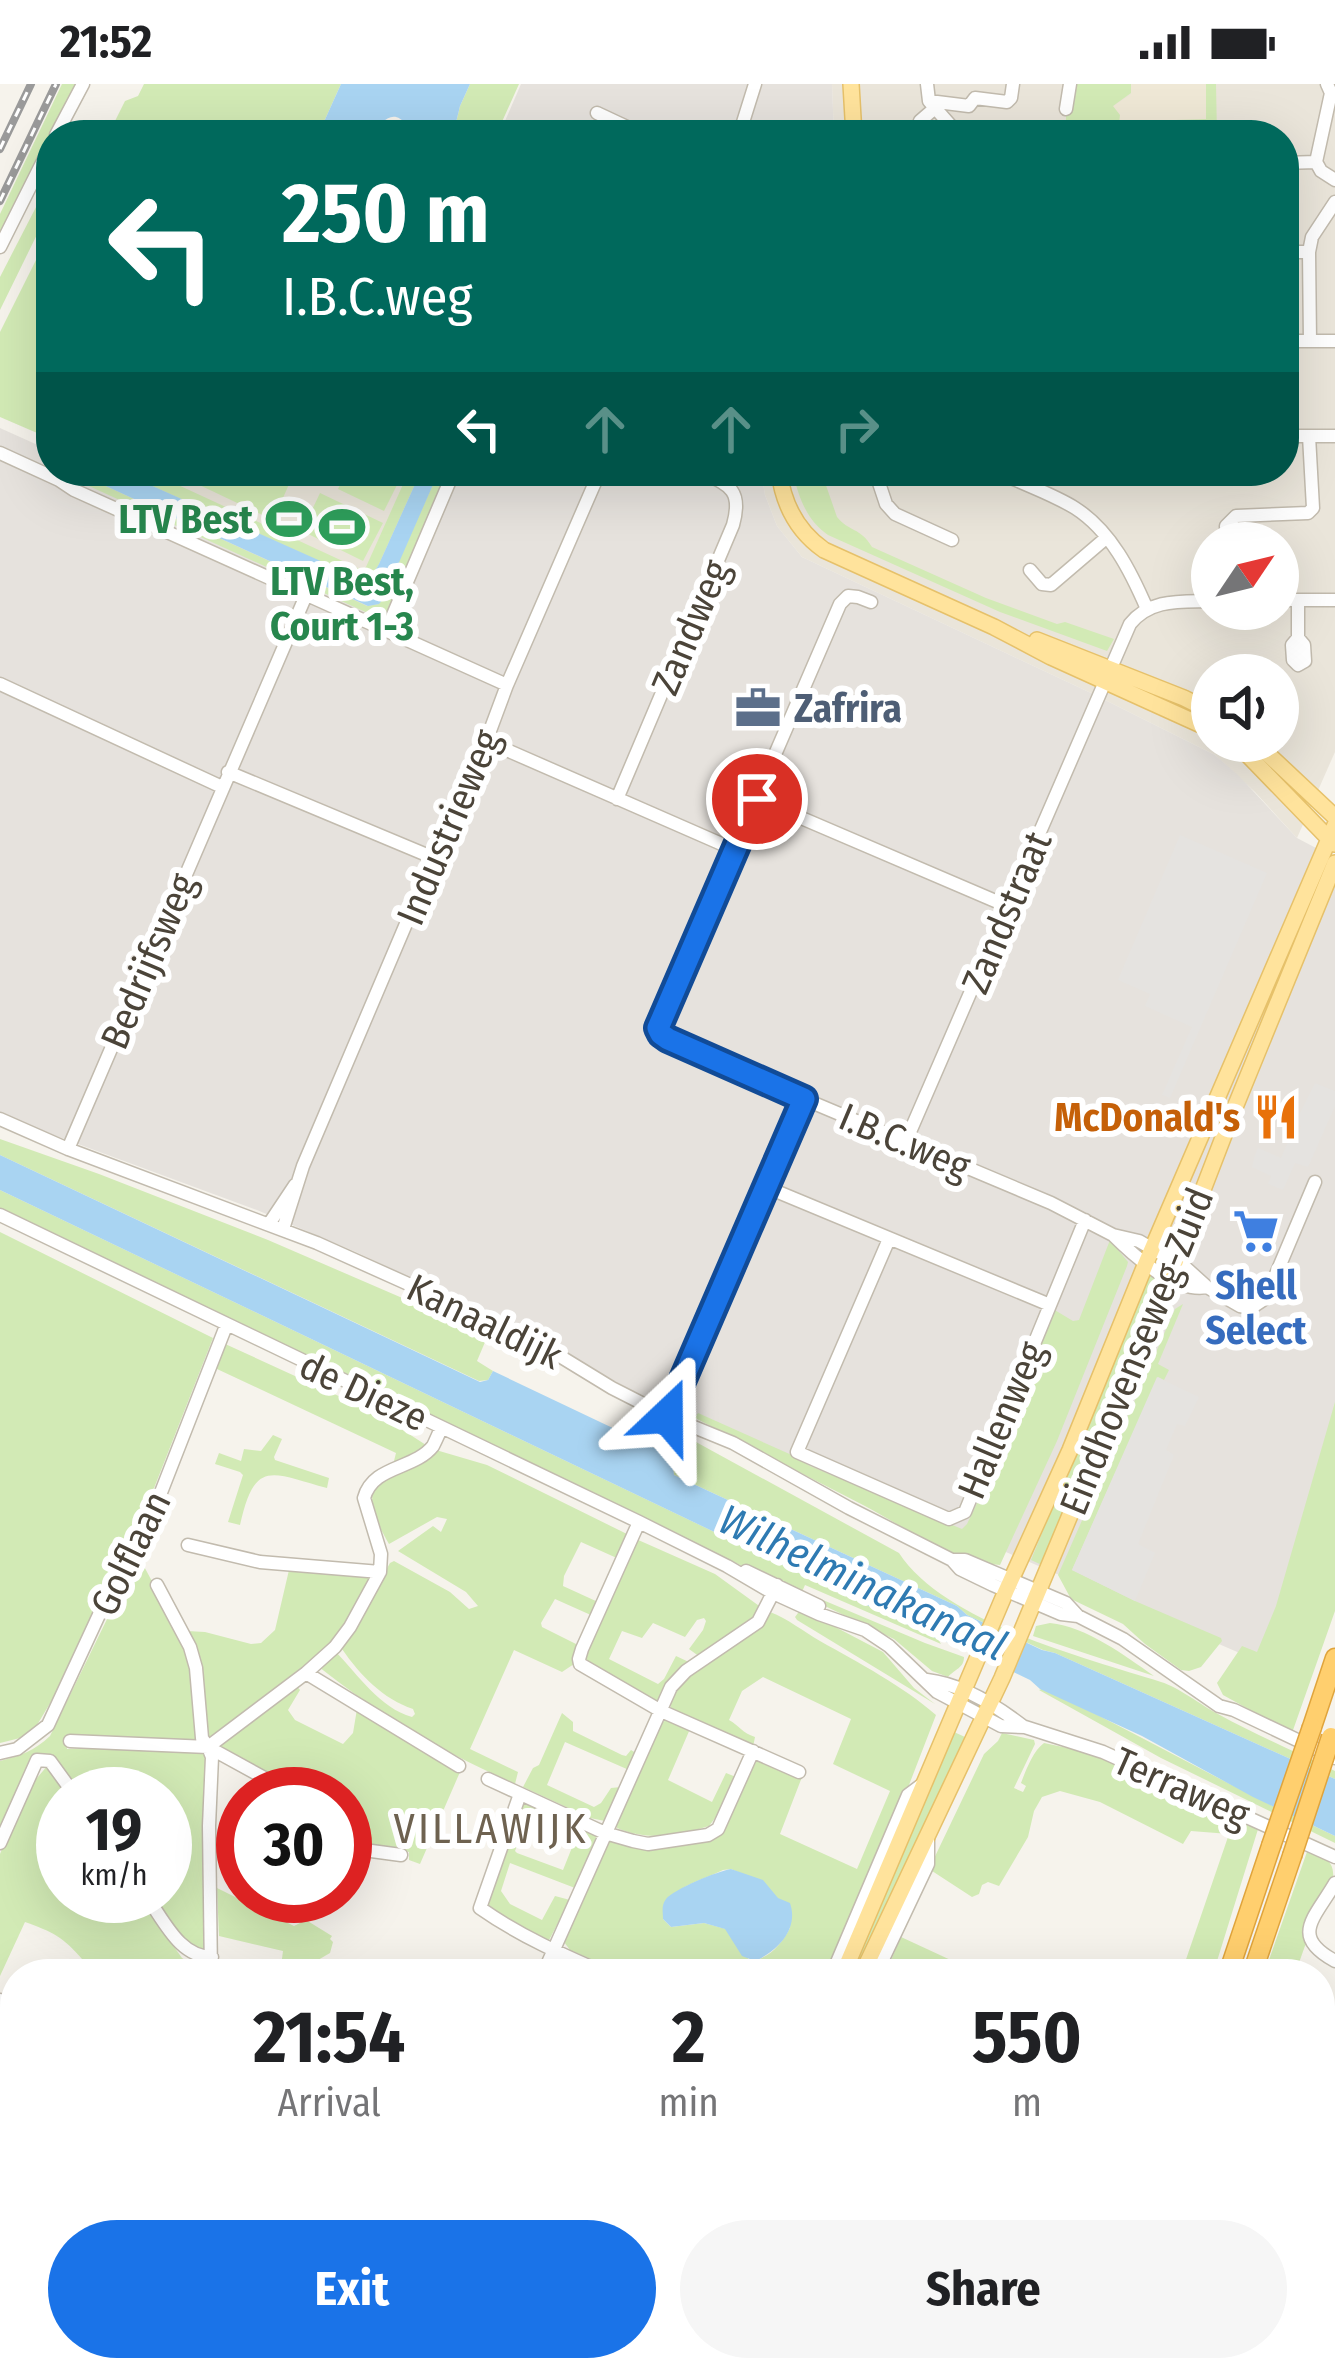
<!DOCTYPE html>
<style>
:root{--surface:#fff;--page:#f6f6f6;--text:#202124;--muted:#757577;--accent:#1a73e8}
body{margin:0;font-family:"Fira Sans Condensed",sans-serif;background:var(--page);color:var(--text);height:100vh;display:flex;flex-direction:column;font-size:45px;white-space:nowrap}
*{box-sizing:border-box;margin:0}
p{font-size:39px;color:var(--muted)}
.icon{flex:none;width:66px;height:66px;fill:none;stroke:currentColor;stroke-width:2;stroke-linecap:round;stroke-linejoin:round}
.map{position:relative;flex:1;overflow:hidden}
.drawer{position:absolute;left:0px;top:1875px;width:1335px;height:423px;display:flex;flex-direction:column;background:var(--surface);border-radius:48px 48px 0 0;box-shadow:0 12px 48px #0002}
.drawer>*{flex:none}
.guide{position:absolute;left:36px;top:36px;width:1263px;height:366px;border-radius:48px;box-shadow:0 12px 48px #0002;background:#00695c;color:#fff;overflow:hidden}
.needle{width:78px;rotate:55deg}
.tools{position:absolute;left:1191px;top:438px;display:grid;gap:24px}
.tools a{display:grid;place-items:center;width:108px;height:108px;border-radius:50%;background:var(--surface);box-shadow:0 12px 48px #0002;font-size:60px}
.speed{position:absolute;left:36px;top:1683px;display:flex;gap:24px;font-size:60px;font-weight:700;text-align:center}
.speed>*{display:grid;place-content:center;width:156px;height:156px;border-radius:50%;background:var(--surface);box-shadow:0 12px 48px #0002;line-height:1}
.speed small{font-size:30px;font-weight:400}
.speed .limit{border:18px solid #d22;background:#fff;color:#111}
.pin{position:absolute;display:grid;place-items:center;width:102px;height:102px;color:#fff;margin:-51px;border:6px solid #fff;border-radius:50%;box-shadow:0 3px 12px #0007}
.me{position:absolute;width:132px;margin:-66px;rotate:23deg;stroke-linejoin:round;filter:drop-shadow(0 0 9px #0008)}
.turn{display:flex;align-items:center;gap:42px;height:252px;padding:0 48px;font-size:54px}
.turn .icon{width:156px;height:156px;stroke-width:2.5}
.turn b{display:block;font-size:84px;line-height:102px}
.lanes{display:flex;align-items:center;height:114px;padding:0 48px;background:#0003;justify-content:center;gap:60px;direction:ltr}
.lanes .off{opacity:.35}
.eta{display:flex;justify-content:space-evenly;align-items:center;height:204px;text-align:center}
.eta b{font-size:72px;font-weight:700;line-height:84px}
.cta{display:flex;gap:24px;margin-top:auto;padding:24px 48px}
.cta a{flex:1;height:138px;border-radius:72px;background:var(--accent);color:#fff;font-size:48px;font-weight:700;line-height:138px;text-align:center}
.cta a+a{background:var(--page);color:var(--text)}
.status{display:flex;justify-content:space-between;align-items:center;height:84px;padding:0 60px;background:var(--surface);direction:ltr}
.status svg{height:33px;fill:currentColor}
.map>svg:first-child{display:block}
.residential{fill:#eae5da;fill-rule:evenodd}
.industrial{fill:#e6e2dd}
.education{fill:#efe8d6}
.green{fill:#d2eab5;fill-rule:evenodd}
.parking{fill:#e5e3e0}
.water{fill:#a9d4f2}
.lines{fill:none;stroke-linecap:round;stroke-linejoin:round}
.minor-casing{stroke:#c2bbae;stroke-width:15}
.major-casing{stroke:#e6c16a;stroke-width:18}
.highway-casing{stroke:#e0a43c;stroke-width:21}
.minor{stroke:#fff;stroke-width:12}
.major{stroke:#ffe39c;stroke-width:15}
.highway{stroke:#ffcf6e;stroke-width:18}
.rail-casing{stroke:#9a9a9a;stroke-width:8}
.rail{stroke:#fff;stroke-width:3;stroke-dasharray:9;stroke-linecap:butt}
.highway-bridge-casing{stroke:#e0a43c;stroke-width:21;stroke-linecap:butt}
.highway-bridge{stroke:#ffcf6e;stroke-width:18}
.route-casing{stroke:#114b97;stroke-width:30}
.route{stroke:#1a73e8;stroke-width:21}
.labels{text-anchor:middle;stroke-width:12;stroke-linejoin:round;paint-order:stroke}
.leisure-label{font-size:39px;font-weight:bold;fill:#27864d;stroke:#fff;text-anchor:end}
.street-label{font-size:39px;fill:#4b4439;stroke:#fff}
.service-label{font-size:39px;font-weight:bold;fill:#4e5e75;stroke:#fff;text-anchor:start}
.food-label{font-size:39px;font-weight:bold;fill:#c56008;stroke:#fff;text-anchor:end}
.shop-label{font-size:39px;font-weight:bold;fill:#366cbe;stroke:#fff}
.water-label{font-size:42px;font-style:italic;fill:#2e7ab2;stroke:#fff}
.neighbourhood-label{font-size:42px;letter-spacing:3px;fill:#6e6250;stroke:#fff}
</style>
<div class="status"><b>21:52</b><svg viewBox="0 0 49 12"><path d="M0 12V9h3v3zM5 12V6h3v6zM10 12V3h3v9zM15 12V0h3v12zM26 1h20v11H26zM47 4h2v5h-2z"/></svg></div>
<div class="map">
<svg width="1335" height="2296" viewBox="0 0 1335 2296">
<rect width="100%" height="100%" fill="#f6f3ec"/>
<path class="residential" d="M832 0H1335V668L1297 754 1255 708 1215 671 1091 609 802 473 777 442 765 411 761 387H1284V51H834ZM1212 459H1278V525H1212ZM1212 591H1278V657H1212Z
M96 387H444L370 510Z"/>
<path class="industrial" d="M521 0H832L834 51H499Z
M0 344 51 367V387H96L370 510 444 387H761L765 411 777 442 802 473 1091 609 1215 671 1239 692 1297 754 1335 774V1429L1286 1589 629 1305 541 1255 356 1168 257 1126 51 1050 0 1042Z"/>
<path class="education" d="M1131 0H1206L1207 35 1145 37 1132 49 1118 48 1113 22 1131 10Z"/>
<path class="green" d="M62 0H77L0 152V130Z
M144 0H341L318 51H168L146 41 140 51H120L113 48 112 43 125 17 138 12Z
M470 0H519L496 51H453L460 22Z
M1071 0H1131V9L1113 22 1120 31 1118 48 1131 49 1145 37 1206 35V0H1216L1217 51H1066V25Z
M51 94V122L0 226V193Z
M51 146V187L39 212 51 218V316L42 335 51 339V355L0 333V248Z
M56 387H73L367 522 379 520 439 387H451L383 536Z
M119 387H148L362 486 366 483 409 387H421L379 480 373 490 363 497Z
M170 387H274L291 396 273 436Z
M347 387H404L384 427 338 405Z
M792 387H821L837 433C849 448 860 443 872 463L986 514 1057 540 1065 538 1114 555 1107 567 1000 528 828 451C805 435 799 412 792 387Z
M320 409 383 439 363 477 302 447Z
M0 1055 99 1090 268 1156 488 1251 477 1277 493 1287 488 1296 479 1297 0 1071Z
M0 1106 938 1555 941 1560 805 1501 801 1510 0 1127Z
M0 1148 213 1254 134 1455 127 1460 58 1606 37 1641 20 1654 0 1659Z
M1110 1156 1128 1178 1127 1182 1057 1357 1000 1481C949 1477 907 1444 863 1421 807 1392 751 1363 695 1334L698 1329 794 1372 810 1382 962 1445 967 1440 978 1417 1053 1225 1073 1237 1079 1236Z
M1151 1188 1159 1192 1158 1198 1044 1482 1031 1476 1139 1211Z
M1183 1220 1158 1280 1169 1286 1164 1296 1158 1293 1072 1486 1135 1517 1221 1554 1222 1557 1201 1583 1189 1587 1181 1586 1145 1560 1123 1540 1071 1515 1058 1491 1175 1225Z
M223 1259 378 1330 426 1361 396 1380 394 1377 396 1369 217 1285 214 1283Z
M1335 1318V1527L1292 1649 1223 1611 1217 1599 1242 1562 1257 1568 1276 1522Z
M273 1351 282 1355 274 1373 275 1376 329 1394 327 1404C271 1389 255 1374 240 1441L228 1438 243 1391 240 1388 215 1380 219 1369 241 1377 244 1365 261 1367Z
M685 1352 899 1469C945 1539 1085 1574 1161 1598 1178 1603 1201 1621 1218 1630 1256 1651 1296 1668 1335 1687V1695L1055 1569 1043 1566 967 1531 957 1522 674 1391 673 1384Z
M436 1366 487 1381 629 1451 619 1475 581 1458 564 1492 563 1502 598 1518 593 1532 555 1515 541 1539 542 1543 580 1562 574 1580 562 1588 514 1566 470 1665 518 1688 515 1700C442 1667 382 1633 319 1583L336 1568C358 1591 380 1624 412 1633L415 1630 413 1625C383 1615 360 1591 342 1565L390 1479 394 1477 450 1508 469 1525 478 1522 466 1508 398 1467 433 1442 441 1448 447 1435 437 1433 389 1460C377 1439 367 1421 375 1398Z
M636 1455 715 1490 762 1524 756 1534 700 1573 689 1565 703 1546 706 1537 704 1534 697 1536 685 1553 653 1539 642 1554 622 1547 609 1575 658 1600 664 1595 676 1572 691 1579 660 1615 652 1618 585 1575Z
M140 1475 188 1564 198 1659 66 1657 67 1665 104 1663 209 1670 207 1866H192L150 1812H165V1710H78L38 1672 0 1755V1677C20 1672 34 1667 50 1652L129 1490Z
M289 1486 373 1491 339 1551 283 1601 207 1656 187 1547 205 1548 251 1560 261 1559 275 1546Z
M811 1511 925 1559 964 1573C964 1584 955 1585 948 1593L932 1587 894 1555 806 1513Z
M801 1525 883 1568 914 1604 935 1620 797 1536 795 1533Z
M770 1528C788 1535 803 1547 820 1557 859 1579 903 1602 936 1631L909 1701 828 1890H625L570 1866 564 1858 566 1849 608 1757 611 1754 638 1763 713 1752 758 1675 802 1693 780 1750 857 1785 890 1707 833 1680 851 1635 763 1593 742 1607 729 1636C740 1642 742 1649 755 1653L753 1663 672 1626 670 1621 679 1597ZM731 1785C773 1803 773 1802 790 1844 781 1861 769 1875 750 1877L726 1845 704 1839 671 1843 663 1835C662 1805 701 1797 723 1786Z
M1050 1539C1087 1543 1124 1571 1154 1592L1033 1552 1036 1542Z
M296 1601 300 1606 288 1626 295 1636 343 1660 353 1649 357 1625 460 1688 420 1780 409 1776V1768L376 1763 345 1749V1710H293L216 1662Z
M1044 1604C1142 1652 1236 1706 1335 1752V1759L1161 1674 1039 1606Z
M562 1629 573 1638V1647L622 1671 626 1672 631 1666 636 1669 629 1686 565 1658 547 1701 594 1723 601 1719 611 1704 621 1703 605 1737 590 1734 523 1703 533 1684 539 1681Z
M666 1636 690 1645 668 1696 712 1718 726 1689 736 1693 719 1729 709 1742C677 1752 648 1757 617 1744L616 1740 659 1641Z
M954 1648 965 1653 855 1890H850Z
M1002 1649 1034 1656 1035 1660 1014 1704 1023 1708 1026 1702 1021 1699C1026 1686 1033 1667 1044 1659L1091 1669 1259 1742 1213 1890H1181L1229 1750 1191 1747 1183 1760 1100 1718 1060 1707 1042 1713 1034 1727 1028 1753 999 1802 988 1798 982 1801 979 1810 972 1813 929 1785 984 1670 998 1657Z
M48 1681 68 1710H63V1812H138L182 1874 196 1883C186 1889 176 1895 167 1886L160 1890H73L82 1875C63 1853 53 1848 25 1838L0 1892V1770L26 1707Z
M524 1718 576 1739 571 1749 529 1732 515 1767 517 1769 563 1786 581 1741 597 1751 575 1804 510 1779 501 1807 510 1820 542 1836 555 1812 570 1816 547 1860 485 1821Z
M1308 1765C1322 1772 1335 1776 1333 1794L1304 1848 1306 1859 1295 1890H1264Z
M217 1804 294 1842 306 1836 332 1852 330 1855 333 1858 330 1869 306 1883 305 1890H280L283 1867 219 1852Z
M901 1853 981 1890H885Z
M0 1923 15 1927V2283H325L354 2296H0Z
M1325 2089 1335 2094V2296H1141L1144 2283H1320V2094Z
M717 2283H867L870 2296H712Z"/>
<path class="parking" d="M1180 751 1267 789 1170 1014 1162 1011 1192 943 1145 922 1150 910 1118 896Z
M1315 999 1335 1007V1022L1308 1083 1295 1079 1283 1106 1268 1100 1271 1092 1252 1083 1255 1071 1258 1064 1281 1074 1291 1051 1297 1053 1301 1042 1295 1039Z
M1157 1293 1199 1313 1185 1342 1177 1340 1166 1366 1174 1371 1138 1460 1155 1469 1135 1517 1072 1486Z"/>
<path class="water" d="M341 0H470L460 22 453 51H403L406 41C395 24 380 36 375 51H318Z
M73 387H119L363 496 373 490 379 480 421 387H439L383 515 379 520 368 522Z
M0 1071 480 1298 488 1296 493 1287 678 1375 673 1384 674 1391 957 1522 967 1531 1042 1566 1055 1569 1335 1695V1752L1253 1713 1142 1652 1040 1605 1030 1596 955 1560 942 1557 0 1106Z
M731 1785 763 1796 778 1814 790 1819C799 1845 778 1867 755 1877L742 1872 725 1845 704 1839 671 1843 663 1835C663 1827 661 1822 666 1815 674 1805 718 1787 731 1785Z"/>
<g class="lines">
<g class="minor-casing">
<path id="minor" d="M927 0 929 17 959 51
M1327 0 1331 9 1316 78 1321 87 1335 96
M929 17 969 22 975 14 1007 18 1011 14 1013 0
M1066 25 1070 0
M597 29 644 51
M56 51 83 0
M739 51 755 0
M919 51 917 46 920 37 935 24
M1284 79 1316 78
M0 163 51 61
M1284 168H1309
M1284 257H1335
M1310 257 1309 168 1312 153 1335 118
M1284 352H1335
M0 369 59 396 74 406 507 601
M875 387 886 420 895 430 952 456
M997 387C1022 400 1051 409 1075 424 1111 447 1131 488 1147 525
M1141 387 1143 391
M878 397 906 387
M1227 459 1226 442 1236 432 1308 429 1313 424 1309 352
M1030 486 1042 500 1051 501 1106 454
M1278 516H1335
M1298 516V554L1292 561 1293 576 1298 581 1305 577 1304 561 1298 554
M871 518 858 513 848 512 840 520 662 932 659 944 661 950 804 1015 1051 1119 1113 1151 1139 1157 1186 1184 1207 1203 1240 1222 1251 1224 1266 1214 1315 1098
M387 545 454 387
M0 600 222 703
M486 657 733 765
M228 688 434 774
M617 715 733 441C743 405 729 401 699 387
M757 715 1007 822
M0 1035 68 1065 317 1159 406 1199 558 1271 612 1304 667 1332 733 1359 849 1424 952 1476 960 1485 993 1501 1061 1530 1078 1532 1123 1555 1219 1622 1234 1626 1335 1674
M906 1057 1130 540C1151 514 1181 518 1212 517
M68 1065 307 509
M766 1103 1050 1221
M0 1131 639 1438 727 1482 773 1509 819 1530 865 1546 889 1562 937 1608 1001 1642 1025 1643 1103 1668 1335 1773
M269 1140 295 1101
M283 1145 303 1082 434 774 465 714 507 601 600 387
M1114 1152C1135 1173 1176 1209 1207 1203
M889 1155 797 1368 949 1435 965 1428 1085 1136
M667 1332 804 1015
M639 1438 582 1565 579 1575 580 1580 661 1627 799 1688
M188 1461 260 1478 380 1488
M952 1476H965L1066 1519 1078 1532
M746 1487 819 1522
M157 1501 190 1563 196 1584 202 1654 208 1663
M306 1589 459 1682
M927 1596C962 1600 997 1622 1024 1643
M70 1657 208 1663 270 1697 284 1710
M0 1669 17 1665 48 1641 123 1479 137 1461 151 1434 226 1242
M488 1695 605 1749 633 1757 648 1760 708 1751 718 1745 753 1667
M520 1710 480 1824C520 1852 563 1871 607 1890
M345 1754 364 1766 401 1771
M0 1759 37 1676 50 1677 74 1710
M1335 1799C1315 1834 1289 1852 1335 1877
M146 1812C164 1836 179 1873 212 1873
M211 1890 209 1742 212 1673 208 1663 306 1589 335 1563 350 1543 380 1488 381 1470 364 1414C373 1381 414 1386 433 1362 434 1360 441 1345 441 1343
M543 1890 671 1603 686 1587 758 1538 777 1501
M832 1890 908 1711 924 1699
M876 1890 928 1780V1753
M0 1916 15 1920
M1320 2008 1335 1980
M1320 2025 1325 2044 1320 2053
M658 2296 664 2283
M702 2296 707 2283
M1302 2296 1335 2275"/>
</g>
<g class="major-casing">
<path id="major" d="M851 0 854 51
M779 387C783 420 797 447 824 466L994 543 1051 573 1212 646
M1037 556 1184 614 1212 628
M1229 657 1241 664 1334 760
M1254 657 1335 733
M843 1890 1006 1507 1070 1366 1146 1179 1335 741
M862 1890 1002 1594 1169 1194 1231 1033 1335 779
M672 2296 677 2283
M688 2296 694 2283"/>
</g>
<g class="highway-casing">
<path id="highway" d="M1312 1643 1335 1574
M1228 1890 1271 1762
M1252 1890 1292 1772
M1090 2296 1094 2283
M1130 2296 1134 2283"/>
</g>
<use href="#minor" class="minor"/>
<use href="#major" class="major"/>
<use href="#highway" class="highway"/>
<g class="rail-casing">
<path id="rail" d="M0 65 31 0
M0 117 56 0"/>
</g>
<use href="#rail" class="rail"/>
<g class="highway-bridge-casing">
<path id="highway-bridge" d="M1271 1762 1312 1643
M1292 1772 1331 1653"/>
</g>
<use href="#highway-bridge" class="highway-bridge"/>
</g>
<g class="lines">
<g class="route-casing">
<path id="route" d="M667 1332 804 1015 668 955 661 950 658 944 757 715"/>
</g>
<use href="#route" class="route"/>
</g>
<defs>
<g id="stadium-bare" transform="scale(3.6)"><path d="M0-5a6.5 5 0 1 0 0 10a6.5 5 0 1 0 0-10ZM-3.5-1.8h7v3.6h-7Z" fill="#2e9e5b" stroke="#fff" stroke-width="2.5" paint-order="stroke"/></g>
<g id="office-bare" transform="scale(3.6)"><path d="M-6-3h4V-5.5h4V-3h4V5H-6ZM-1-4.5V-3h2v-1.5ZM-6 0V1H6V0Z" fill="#5c6f8a" stroke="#fff" stroke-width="2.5" paint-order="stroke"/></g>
<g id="restaurant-bare" transform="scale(3.6)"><path d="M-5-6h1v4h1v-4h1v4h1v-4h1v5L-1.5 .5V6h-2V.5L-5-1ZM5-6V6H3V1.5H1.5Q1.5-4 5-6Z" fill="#e8710a" stroke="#fff" stroke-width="2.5" paint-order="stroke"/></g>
<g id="supermarket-bare" transform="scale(3.6)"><path d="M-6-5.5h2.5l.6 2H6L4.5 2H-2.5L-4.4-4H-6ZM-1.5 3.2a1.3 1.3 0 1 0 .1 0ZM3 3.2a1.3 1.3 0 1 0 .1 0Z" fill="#3f7fe0" stroke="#fff" stroke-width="2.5" paint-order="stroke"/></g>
</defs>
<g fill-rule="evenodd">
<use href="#stadium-bare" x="289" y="435"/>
<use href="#stadium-bare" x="342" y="443"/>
<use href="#office-bare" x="758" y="624"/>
<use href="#restaurant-bare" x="1276" y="1033"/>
<use href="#supermarket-bare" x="1256" y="1147"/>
</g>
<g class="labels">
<g class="leisure-label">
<text x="253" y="449">LTV Best</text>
<text x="342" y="511" text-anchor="middle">LTV Best,<tspan x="342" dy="45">Court 1-3</tspan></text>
</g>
<g class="street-label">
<text transform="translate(690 543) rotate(-67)" y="14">Zandweg</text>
<text transform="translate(448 743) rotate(-67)" y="14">Industrieweg</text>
<text transform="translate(1006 828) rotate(-67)" y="14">Zandstraat</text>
<text transform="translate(148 877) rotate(-67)" y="14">Bedrijfsweg</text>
<text transform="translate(905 1057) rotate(23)" y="14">I.B.C.weg</text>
<text transform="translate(485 1237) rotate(26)" y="14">Kanaaldijk</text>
<text transform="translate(1136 1267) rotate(-68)" y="14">Eindhovenseweg-Zuid</text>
<text transform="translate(364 1307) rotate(25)" y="14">de Dieze</text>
<text transform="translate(1001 1336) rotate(-67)" y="14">Hallenweg</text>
<text transform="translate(130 1469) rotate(-64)" y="14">Golflaan</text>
<text transform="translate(1182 1703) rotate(24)" y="14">Terraweg</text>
</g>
<g class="service-label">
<text x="794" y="638">Zafrira</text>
</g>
<g class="food-label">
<text x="1240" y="1047">McDonald's</text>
</g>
<g class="shop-label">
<text x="1256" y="1215">Shell<tspan x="1256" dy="45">Select</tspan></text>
</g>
<g class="water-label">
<text transform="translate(863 1498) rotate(25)" y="15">Wilhelminakanaal</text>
</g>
<g class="neighbourhood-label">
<text x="491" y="1759">VILLAWIJK</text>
</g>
</g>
</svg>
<div class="tools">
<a><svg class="needle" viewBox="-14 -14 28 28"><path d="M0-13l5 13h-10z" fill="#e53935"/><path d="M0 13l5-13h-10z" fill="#757577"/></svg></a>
<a><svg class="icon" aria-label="sound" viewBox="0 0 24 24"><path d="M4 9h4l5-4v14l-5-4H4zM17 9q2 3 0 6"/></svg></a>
</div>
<div class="speed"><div>19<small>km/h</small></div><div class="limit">30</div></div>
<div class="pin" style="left:757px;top:715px;background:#d93025"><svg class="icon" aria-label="arrive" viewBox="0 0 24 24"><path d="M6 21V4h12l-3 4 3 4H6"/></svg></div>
<svg class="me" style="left:667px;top:1332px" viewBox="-20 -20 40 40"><path d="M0-17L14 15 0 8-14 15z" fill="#1a73e8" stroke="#fff" stroke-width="4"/></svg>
<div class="guide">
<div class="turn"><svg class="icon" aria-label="left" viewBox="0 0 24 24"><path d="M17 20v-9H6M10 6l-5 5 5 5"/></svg><div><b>250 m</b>I.B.C.weg</div></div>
<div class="lanes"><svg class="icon" aria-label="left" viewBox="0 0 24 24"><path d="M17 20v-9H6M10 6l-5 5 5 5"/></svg><svg class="icon off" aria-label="ahead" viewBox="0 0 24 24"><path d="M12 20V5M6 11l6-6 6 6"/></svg><svg class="icon off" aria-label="ahead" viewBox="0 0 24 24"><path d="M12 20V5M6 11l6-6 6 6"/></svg><svg class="icon off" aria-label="right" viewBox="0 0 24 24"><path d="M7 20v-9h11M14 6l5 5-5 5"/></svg></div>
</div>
<section class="drawer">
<div class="eta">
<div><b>21:54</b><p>Arrival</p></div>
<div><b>2</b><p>min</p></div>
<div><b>550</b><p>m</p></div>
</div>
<div class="cta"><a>Exit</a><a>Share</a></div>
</section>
</div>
